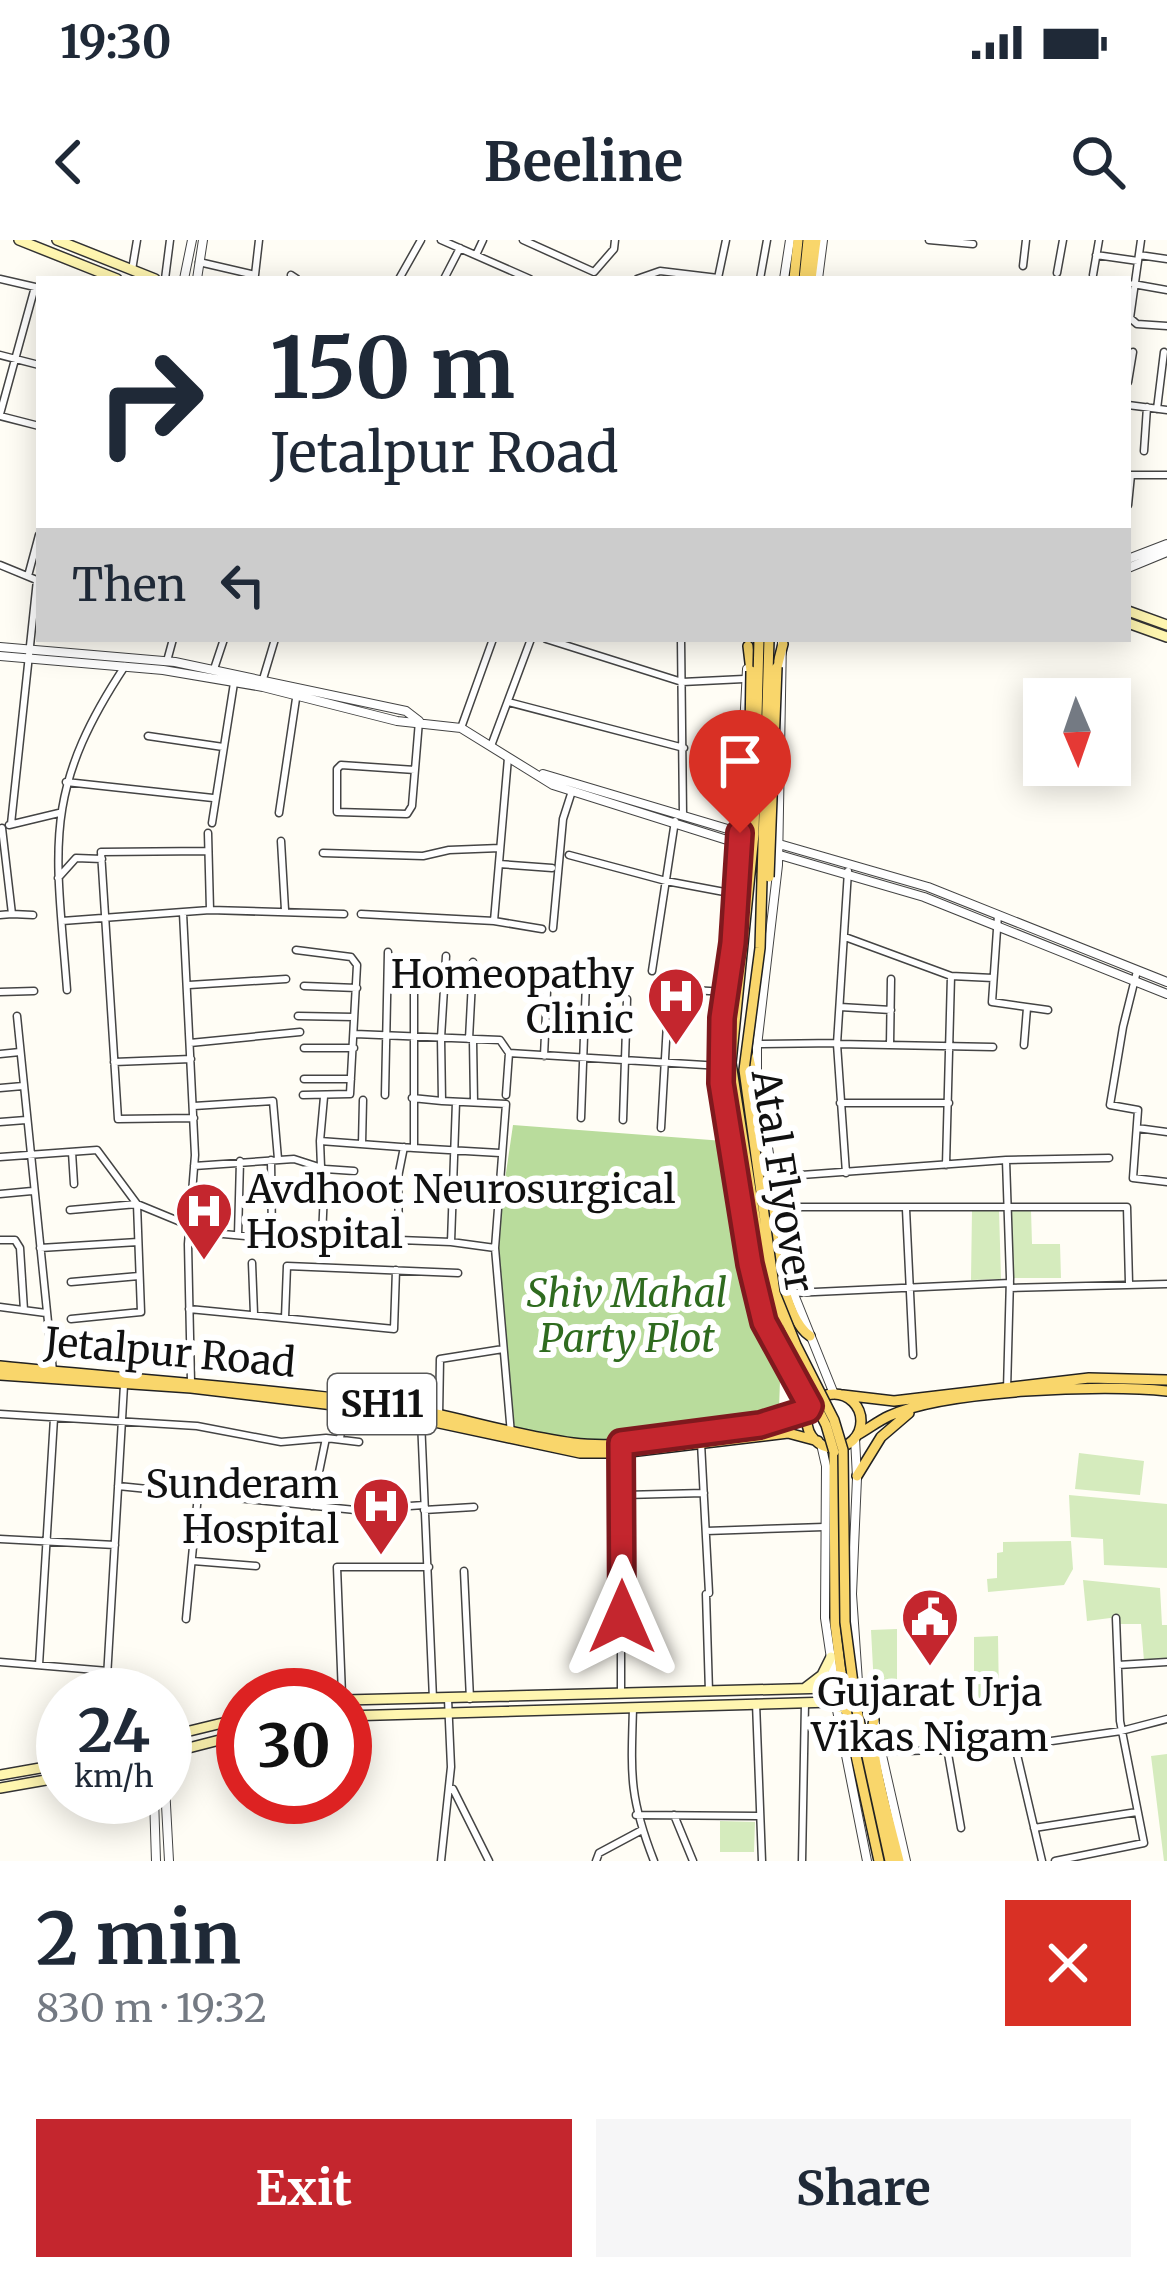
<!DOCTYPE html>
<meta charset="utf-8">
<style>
:root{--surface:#fff;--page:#f6f6f7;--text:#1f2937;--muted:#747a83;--accent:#c4262e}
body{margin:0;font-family:Merriweather,serif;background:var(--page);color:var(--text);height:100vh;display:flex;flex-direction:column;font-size:45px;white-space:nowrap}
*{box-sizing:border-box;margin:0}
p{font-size:39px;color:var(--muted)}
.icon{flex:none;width:66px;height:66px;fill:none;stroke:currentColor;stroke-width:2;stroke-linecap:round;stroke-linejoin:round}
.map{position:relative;height:1621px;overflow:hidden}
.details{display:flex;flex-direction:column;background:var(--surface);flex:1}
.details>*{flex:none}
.top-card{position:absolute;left:36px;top:36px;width:1095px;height:366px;border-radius:0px;box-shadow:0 6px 30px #0003;background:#fff;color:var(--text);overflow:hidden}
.needle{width:78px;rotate:178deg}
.controls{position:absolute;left:1023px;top:438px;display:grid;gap:24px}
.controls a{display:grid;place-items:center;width:108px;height:108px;border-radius:0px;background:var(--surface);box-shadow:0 6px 30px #0003;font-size:60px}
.speed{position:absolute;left:36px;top:1428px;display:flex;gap:24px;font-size:60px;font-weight:700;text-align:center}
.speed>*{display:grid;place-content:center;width:156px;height:156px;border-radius:50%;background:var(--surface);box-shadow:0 6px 30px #0003;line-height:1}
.speed small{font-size:30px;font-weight:400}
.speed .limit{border:18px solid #d22;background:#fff;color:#111}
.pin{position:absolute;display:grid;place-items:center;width:102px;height:102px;color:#fff;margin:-123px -51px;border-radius:50% 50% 50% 0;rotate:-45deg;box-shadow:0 0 12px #0007}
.pin .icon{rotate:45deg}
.me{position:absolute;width:132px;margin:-66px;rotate:0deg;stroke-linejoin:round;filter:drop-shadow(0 0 9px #0008)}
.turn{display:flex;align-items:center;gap:42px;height:252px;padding:0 36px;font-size:54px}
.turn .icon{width:156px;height:156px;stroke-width:2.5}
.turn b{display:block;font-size:84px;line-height:102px}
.then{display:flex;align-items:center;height:114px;padding:0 36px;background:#0003;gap:24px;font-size:45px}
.round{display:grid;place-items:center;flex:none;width:126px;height:126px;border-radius:0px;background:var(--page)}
.headline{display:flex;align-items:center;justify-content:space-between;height:204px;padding:0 36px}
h1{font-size:72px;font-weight:700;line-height:90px}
.action{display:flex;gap:24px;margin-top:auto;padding:24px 36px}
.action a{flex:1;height:138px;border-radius:0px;background:var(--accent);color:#fff;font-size:48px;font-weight:700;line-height:138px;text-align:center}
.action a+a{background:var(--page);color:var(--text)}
.status{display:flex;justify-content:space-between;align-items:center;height:84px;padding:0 60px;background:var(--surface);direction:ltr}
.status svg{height:33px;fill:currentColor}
header{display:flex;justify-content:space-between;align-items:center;height:156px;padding:0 36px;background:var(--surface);font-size:54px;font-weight:700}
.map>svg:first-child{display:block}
.green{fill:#d5ebbd}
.forest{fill:#b9dc9c}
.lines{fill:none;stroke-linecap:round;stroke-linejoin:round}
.minor-casing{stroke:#444;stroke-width:9}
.tertiary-casing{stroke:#444;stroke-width:10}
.secondary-casing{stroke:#333;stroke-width:12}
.primary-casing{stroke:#222;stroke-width:12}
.minor{stroke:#fff;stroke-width:6}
.tertiary{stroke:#fff;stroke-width:8}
.secondary{stroke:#fff6b0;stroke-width:9}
.primary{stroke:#f9d66b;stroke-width:9}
.primary-bridge-casing{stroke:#222;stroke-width:12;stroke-linecap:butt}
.primary-bridge{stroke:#f9d66b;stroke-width:9}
.route-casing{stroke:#7f191e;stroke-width:30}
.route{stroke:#c4262e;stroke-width:21}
.labels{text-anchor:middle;stroke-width:12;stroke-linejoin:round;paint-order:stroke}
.shield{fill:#fff;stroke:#585858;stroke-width:3}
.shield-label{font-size:36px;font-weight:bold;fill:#111}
.poi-label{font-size:39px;fill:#111;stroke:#fff;text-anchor:end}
.street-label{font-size:39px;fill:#111;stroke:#fff}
.park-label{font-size:39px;font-style:italic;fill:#2f6b1f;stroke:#fff}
</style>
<div class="status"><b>19:30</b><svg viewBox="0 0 49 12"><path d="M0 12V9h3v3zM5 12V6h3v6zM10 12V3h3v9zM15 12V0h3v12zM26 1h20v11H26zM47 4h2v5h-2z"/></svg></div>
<header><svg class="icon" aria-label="back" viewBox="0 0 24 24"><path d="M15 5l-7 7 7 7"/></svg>Beeline<svg class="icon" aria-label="search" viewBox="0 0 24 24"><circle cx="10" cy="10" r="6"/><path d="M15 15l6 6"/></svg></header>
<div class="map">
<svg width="1167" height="1621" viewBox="0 0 1167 1621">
<rect width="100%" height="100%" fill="#fffdf5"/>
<path class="green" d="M972 970H999L1001 1039 971 1040Z
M1008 970H1031L1032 1004H1060L1061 1038H1011Z
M1079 1213 1144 1221 1140 1255 1075 1249Z
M1069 1255 1167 1264V1328L1104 1325 1103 1299 1071 1297Z
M1071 1301 1073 1329 1064 1345 988 1352 987 1339 997 1338V1313L1003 1312V1302Z
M1083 1340 1160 1348 1162 1385H1167V1419L1144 1421 1141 1384H1119L1118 1377 1087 1381Z
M897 1389V1466H875L871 1390Z
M998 1396 999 1460H974V1397Z
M1167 1514V1621H1164L1151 1516Z
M720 1581 755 1582 754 1612H720Z"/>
<path class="forest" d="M513 885 724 901 758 1076 780 1141 779 1169 759 1192 615 1206 509 1191 495 1008Z"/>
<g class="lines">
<g class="minor-casing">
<path id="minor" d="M441 0 530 39
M523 0 594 32 614 9 615 0
M929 0 973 4
M1141 0 1130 78 1137 84 1167 86
M476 15 483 0
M1096 15 1138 21
M1139 15 1167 19
M199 22 255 35 259 0
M1023 26 1026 0
M132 30 137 0
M1057 33 1063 0
M291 35 297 39
M1093 35 1099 0
M718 38 726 0
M0 39 35 47 0 174
M165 39 170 0
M399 39 421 0
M444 39 460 8
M637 39 660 31 718 38
M760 39 767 0
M1133 44 1167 50
M0 115 39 125
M1128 142 1133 112
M1128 165 1167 170
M1157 169 1164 112
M0 176 39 186
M1144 211 1147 167
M1128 235H1167
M1128 265 1131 235
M0 325 39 341
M28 336 39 295
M546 399 682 442 744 439
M681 399 683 575
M167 421 173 399
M214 429 224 399
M263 439 275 399
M508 462 684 508
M461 488 493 399
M148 496 223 507
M491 506 531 399
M415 530 341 525 337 529V572L407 574 412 566 419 481
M66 542 213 558
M279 573 297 452
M212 583 234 443
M11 584 37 340
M9 585 59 573
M208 593 210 670
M281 601 285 670
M323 613 423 616 449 610 500 608
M569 615 666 641 735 654
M499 624 552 628
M58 638 76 618 102 619
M183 673 195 915 188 1004 191 1142
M12 674 33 675
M361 674 494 681 542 689
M0 675 12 674 2 588
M998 675 992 762 1048 770
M62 681 210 670 344 674
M494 681 508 518
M553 688 563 579 572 551
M845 697 951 736 946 925
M296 710 351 717 357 725 350 854 303 855
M446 716 441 798 442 861 506 864 495 1008 511 1194
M652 731 675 581
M1137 731 1123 787 1110 865 1138 870 1133 938 1167 942
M951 736 993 738
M189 745 286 739
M304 746 357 748
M659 748 726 752
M67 750C56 607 41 553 125 426
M0 752 34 751
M840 767 891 770
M17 776 53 1131
M298 776 354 777
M355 794 500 800 509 813 721 826
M469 799 473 722
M473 800 474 862
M190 803 300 792
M757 804 837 803
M837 804 993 807
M890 805 891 739
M1024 805 1027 768
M304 808H354
M0 814 20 812
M544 816 548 730
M114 822 191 819
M304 839H351
M0 848 23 846
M385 855 388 712
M506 855 509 813
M412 858 442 861
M840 863H949
M194 866 273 861 278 919
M194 878 118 879 101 612 208 611
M581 878 586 742
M623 880 627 759
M0 882 26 880
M661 888 669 749
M1137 888 1167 892
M320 901 324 857
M362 904 363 860
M414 908 500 913
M72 912 74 944
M0 917 97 910 137 964 141 1072 71 1079
M271 920 272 998
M1006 920 1010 1038 1007 1150
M194 926 294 919 325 929 354 931
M321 927 320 901 414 908V720
M325 929 322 997 451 1002 495 1008
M846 933 837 804 848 631
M774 937 1006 920 1109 918
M0 954 32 951
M779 967H1127L1129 1043
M906 969 913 1115
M70 970 137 964 188 985
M190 991 300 1001
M238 995 240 921
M0 1000H15L20 1008 24 1070
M399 1001 398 937 404 907
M451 1002 456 862
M40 1008 138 1002
M252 1023 254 1074
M71 1042 139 1036
M1010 1048 1167 1044
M793 1053 1010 1043
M0 1067 46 1073
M189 1069 394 1089 396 1030
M285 1078 287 1026 458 1033
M0 1174 197 1186 281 1202 326 1198
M439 1177 440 1119 503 1109
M421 1180 433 1459
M340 1199 344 1167
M701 1203 709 1353
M118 1246 375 1272 381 1268 424 1265
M624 1255 704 1253
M312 1266 326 1198 359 1202
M424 1270 474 1267
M706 1291 824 1287
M0 1299 115 1305
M193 1321 256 1326
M464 1331 470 1459
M706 1354 709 1452
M186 1379 198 1255
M0 1422 108 1431
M39 1425 54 1178
M1118 1425 1167 1422
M621 1452V1213
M106 1455 124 1145
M342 1455 337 1327H429
M756 1463 762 1621
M633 1468C631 1535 629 1557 654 1621
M1015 1506 1042 1621
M947 1508 961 1588
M882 1512 1010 1507 1121 1491 1167 1479
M453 1549 489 1621
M636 1575 758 1576
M674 1575 693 1621
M1034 1588 1137 1572
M441 1621 451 1527 448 1459
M596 1621 599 1613 642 1590
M802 1621 805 1463
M1055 1621 1144 1603 1120 1481 1116 1378"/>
</g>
<g class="tertiary-casing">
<path id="tertiary" d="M184 39 192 0
M197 39 203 0
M784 39 790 0
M818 39 823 0
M1128 319 1167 304
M1128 328 1167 312
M782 399 778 625 757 806V837L789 1042 834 1154
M0 407 175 422 406 471 419 481
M0 416 163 430 263 447 397 481 461 488 553 545 746 606
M543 534 741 593
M779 604 928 647 1167 742
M766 611 924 657 1167 754
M744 993 723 860 721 810 733 703 747 429
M748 1014 768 1092
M775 1105 810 1166
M855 1198 857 1238 852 1354 858 1442
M821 1204 826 1226 825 1378 834 1439
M860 1457 874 1480 906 1621
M836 1465 867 1621
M165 1546 169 1621
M154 1557 156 1621"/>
</g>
<g class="secondary-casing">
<path id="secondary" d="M19 0 117 39
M57 0 155 39
M1128 371 1167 385
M1128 383 1167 397
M828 1452a16 16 0 1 1 32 0a16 16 0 1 1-32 0Z
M805 1448 822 1435 831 1417
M345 1460 829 1448
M345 1476 832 1462
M165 1497 243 1478
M165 1514 243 1494
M0 1535 63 1524
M0 1548 63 1537"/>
</g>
<g class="primary-casing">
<path id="primary" d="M794 39 798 0
M804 39 808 0
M811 39 816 0
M748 406 751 431
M777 427 783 404
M732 808 725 826 727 854 752 1013 776 1108
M747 811C765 868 765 1067 810 1096
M0 1126C128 1139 256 1147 384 1164 448 1173 510 1195 573 1203 634 1211 749 1189 808 1170
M0 1135 191 1148 383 1171 580 1213H621L788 1193 818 1201
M807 1181a27 27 0 1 1 54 0a27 27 0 1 1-54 0Z
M843 1155 894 1161 1089 1138 1167 1140
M857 1195C868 1189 878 1181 889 1176 944 1150 1105 1144 1167 1151
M834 1212 835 1384 841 1432
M857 1236 881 1197 909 1173
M856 1466 890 1621
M846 1470 879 1621
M874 1480C866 1505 892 1591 899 1621
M838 1486 847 1504"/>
</g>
<use href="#minor" class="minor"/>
<use href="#tertiary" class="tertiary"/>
<use href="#secondary" class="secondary"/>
<use href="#primary" class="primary"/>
<g class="primary-bridge-casing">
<path id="primary-bridge" d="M759 399 754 594 731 823 767 1052 784 1102 826 1185 834 1212
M769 399 760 708 744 830 775 1053 796 1105 834 1180 843 1210 845 1382 856 1466
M750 494 751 431
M769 637 777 427
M744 673 741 662 749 541
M841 1432 846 1470"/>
</g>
<use href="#primary-bridge" class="primary-bridge"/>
</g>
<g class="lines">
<g class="route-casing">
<path id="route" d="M622 1377 621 1203 760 1185 808 1170 810 1166 764 1082 750 1024 721 843 722 778 733 703 740 593"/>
</g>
<use href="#route" class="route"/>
</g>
<defs>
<g id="hospital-pin" transform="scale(3)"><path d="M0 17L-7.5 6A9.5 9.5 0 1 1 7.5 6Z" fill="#c4262e" stroke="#fff"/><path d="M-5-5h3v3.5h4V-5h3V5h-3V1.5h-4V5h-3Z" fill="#fff"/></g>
<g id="civic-pin" transform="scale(3)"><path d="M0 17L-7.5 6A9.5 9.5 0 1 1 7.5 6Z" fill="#c4262e" stroke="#fff"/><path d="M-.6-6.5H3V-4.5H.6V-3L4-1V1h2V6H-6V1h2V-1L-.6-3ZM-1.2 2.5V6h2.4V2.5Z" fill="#fff"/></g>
</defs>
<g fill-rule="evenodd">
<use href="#hospital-pin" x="676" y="756"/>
<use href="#hospital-pin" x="204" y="971"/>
<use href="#hospital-pin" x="381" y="1266"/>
<use href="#civic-pin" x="930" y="1377"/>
</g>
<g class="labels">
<rect class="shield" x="328" y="1134" width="108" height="60" rx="9"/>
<g class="shield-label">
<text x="382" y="1177">SH11</text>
</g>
<g class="poi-label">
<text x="634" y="748">Homeopathy<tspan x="634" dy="45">Clinic</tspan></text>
<text x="246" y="963" text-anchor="start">Avdhoot Neurosurgical<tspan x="246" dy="45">Hospital</tspan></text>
<text x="339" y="1258">Sunderam<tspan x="339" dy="45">Hospital</tspan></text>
<text x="930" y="1466" text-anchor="middle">Gujarat Urja<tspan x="930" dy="45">Vikas Nigam</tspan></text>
</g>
<g class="street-label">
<text transform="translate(783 941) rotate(81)" y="14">Atal Flyover</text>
<text transform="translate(170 1112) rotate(5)" y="14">Jetalpur Road</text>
</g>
<g class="park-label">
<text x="627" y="1067">Shiv Mahal<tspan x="627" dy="45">Party Plot</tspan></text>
</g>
</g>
</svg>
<div class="controls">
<a><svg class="needle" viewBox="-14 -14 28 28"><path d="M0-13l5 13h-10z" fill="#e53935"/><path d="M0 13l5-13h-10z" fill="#747a83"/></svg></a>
</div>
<div class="speed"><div>24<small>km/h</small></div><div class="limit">30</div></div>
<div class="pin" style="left:740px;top:593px;background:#d93025"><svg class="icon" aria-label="arrive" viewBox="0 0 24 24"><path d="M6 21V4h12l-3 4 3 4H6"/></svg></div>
<svg class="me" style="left:622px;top:1377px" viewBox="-20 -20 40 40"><path d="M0-17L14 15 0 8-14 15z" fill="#c4262e" stroke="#fff" stroke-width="4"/></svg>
<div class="top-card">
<div class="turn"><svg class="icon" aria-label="right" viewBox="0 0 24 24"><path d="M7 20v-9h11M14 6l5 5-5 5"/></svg><div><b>150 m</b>Jetalpur Road</div></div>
<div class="then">Then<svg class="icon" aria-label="left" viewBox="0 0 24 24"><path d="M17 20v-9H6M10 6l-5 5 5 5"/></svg></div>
</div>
</div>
<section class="details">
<div class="headline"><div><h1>2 min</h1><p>830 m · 19:32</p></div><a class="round" style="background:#d93025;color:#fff"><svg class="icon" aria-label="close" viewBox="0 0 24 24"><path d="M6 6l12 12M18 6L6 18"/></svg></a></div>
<div class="action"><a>Exit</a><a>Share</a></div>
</section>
